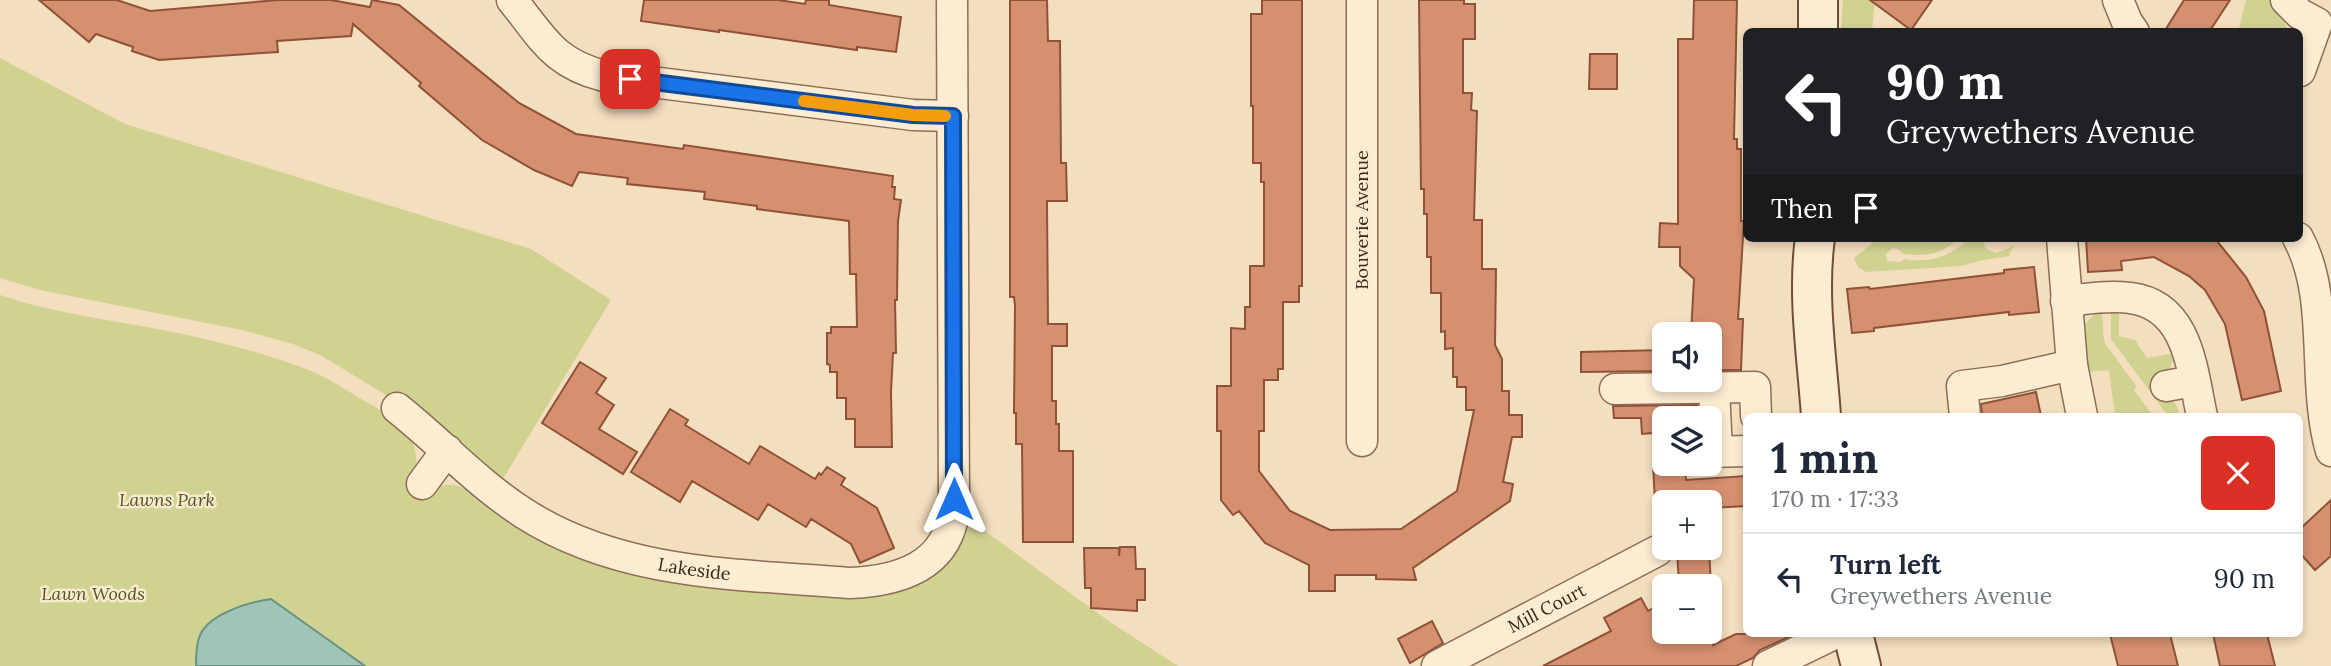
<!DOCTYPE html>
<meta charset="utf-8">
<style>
:root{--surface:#fff;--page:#f2f2f3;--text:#1f2937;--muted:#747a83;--line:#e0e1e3}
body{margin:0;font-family:Lora,serif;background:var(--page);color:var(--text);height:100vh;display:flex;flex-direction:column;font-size:26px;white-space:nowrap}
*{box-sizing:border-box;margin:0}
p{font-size:23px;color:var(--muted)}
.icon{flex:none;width:38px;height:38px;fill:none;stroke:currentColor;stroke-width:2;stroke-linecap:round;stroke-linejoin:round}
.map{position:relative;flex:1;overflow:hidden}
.sheet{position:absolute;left:1743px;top:413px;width:560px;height:224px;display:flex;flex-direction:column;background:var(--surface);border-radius:10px;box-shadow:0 4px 10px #0003}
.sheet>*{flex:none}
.banner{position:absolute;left:1743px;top:28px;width:560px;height:214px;border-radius:10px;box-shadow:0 4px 10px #0003;background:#202124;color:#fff;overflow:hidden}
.buttons{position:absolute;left:1652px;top:322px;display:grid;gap:14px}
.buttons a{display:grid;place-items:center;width:70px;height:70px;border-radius:10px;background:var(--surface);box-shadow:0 4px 10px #0003;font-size:35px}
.pin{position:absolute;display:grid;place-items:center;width:60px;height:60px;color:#fff;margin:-30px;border-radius:14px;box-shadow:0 4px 10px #0006}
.me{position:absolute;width:77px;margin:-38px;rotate:0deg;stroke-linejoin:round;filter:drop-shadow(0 0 5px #0008)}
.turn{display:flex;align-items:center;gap:24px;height:147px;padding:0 28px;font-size:32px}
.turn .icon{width:91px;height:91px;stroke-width:2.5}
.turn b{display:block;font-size:49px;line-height:60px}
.then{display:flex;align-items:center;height:66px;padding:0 28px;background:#0003;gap:14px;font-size:26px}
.round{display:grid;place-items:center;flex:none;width:74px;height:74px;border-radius:10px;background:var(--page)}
.summary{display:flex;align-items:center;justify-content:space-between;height:119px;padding:0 28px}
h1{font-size:42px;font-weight:800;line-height:52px}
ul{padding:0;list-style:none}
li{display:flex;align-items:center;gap:21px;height:91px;padding:0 28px;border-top:2px solid var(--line)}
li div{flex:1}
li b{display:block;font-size:26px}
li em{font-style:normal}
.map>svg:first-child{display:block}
.green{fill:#d0d291}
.water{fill:#a2c4b7;stroke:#689384;stroke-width:2}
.building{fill:#d59070;stroke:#8f5238;stroke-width:2}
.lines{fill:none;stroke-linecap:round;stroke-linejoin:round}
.minor-casing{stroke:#8d6d55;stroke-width:33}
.secondary-casing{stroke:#6f4e38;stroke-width:42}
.minor{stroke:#fcecd2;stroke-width:30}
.secondary{stroke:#fcecd2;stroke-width:38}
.route-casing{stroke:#114b97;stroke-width:18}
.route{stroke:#1a73e8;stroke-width:12}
.slow{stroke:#f59e0b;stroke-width:12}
.labels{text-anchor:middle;stroke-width:5;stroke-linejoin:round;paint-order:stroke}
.street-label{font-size:18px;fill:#3b271b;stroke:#f9e9cf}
.park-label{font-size:18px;font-style:italic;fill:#50591f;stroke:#f9e9cf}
</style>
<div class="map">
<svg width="2331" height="666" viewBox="0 0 2331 666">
<rect width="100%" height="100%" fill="#f3debe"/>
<path class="green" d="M1843 0H1875L1872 31 1841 32Z
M2246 0H2272L2289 31 2238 32Z
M0 58 125 124 531 249 611 300 501 482 399 403 322 356 293 344 242 330 40 290 0 278Z
M1879 238H1959C1942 254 1927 257 1904 254L1898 249 1893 248 1886 254 1887 261 1900 262 1904 259C1931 264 1951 256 1970 238H1982L1986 249 1996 253 2014 246 2009 253 2010 256 1983 260 1961 266 1866 272 1858 267 1854 258Z
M0 295C59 315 122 321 183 334 223 343 263 353 301 367 322 374 343 388 363 400 393 417 420 430 416 470L434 487C443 485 451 483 461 487 479 494 492 512 509 522 552 549 601 567 650 577L886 593C939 583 944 567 966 522L978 526 1110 622 1178 666H0Z
M2102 309 2104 342 2137 387 2134 390 2153 416H2115L2109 370 2088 372C2084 342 2072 328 2102 309Z
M2111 310H2119V336L2135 340 2147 358 2175 353 2169 372 2170 399 2175 403 2181 416H2168L2111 339Z"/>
<path class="water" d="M271 599 365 666H196C196 657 196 646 199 638 206 614 250 602 271 599Z"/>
<path class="building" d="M39 0H117L150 11 278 0H331L370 7 372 0 399 5 519 103 576 134 683 149 684 145 893 176 892 187H895L894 199 901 200 898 221 897 300H895L896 353H893L891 392 892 447H855V419H846V398H837V372H830V365L827 364V333H831V327H857L856 274H850L849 221 757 209V206L704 199 705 192 627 184 628 178 579 172 572 186 534 170 482 140 419 86 421 83 353 24 351 36 277 41 278 52 159 60 132 51 133 47 96 34 89 42Z
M644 0H778L805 4 806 0H829V5L901 17 896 52 857 47V50L719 30V32L641 21Z
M1010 0H1047L1048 41H1060L1061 163H1066L1067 201H1047L1048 324H1067V346H1052V401H1056V424H1059V451H1073V542H1023L1022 444H1016V413H1014L1015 306 1014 297H1010Z
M1262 0H1302V286H1299V302H1283V369H1278V380H1264V431H1259V471L1290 511 1330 530 1401 529 1457 491 1474 410H1466V387H1457V377H1453V348L1445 349V331L1441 332V293H1431V257H1427V214H1424V189H1421L1419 0H1464V4H1475V39H1463V93H1472L1471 110 1477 111 1474 220H1482V269H1496L1495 345 1502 359V391H1509V415H1522V437H1512L1503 482 1513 484 1510 501 1413 568 1416 580 1376 579V575H1335V591H1309V565L1265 543 1239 511 1233 515 1221 500V431H1217V386H1231V328L1245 329V307H1250V266H1264V182H1261V163H1253V106H1251V14H1262Z
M1694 0H1737L1734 139H1737V149H1741V221H1744L1738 319H1743L1741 370H1710V334H1691L1694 279 1680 266V247H1659L1660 223 1678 224V39H1693Z
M1870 0H1932L1911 30Z
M2184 0H2230L2209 32H2164Z
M1590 54H1617V89H1589Z
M2086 238H2212L2217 241 2246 277 2264 311 2281 391 2242 400 2225 324 2205 290 2189 276 2154 257 2121 261 2122 270 2088 272Z
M2034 267 2039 312 2009 315V312L1874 328V331L1852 333 1847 289 1869 287 1870 289 2004 273V270Z
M1664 350V371L1581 372V352Z
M580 362 606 378 596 393 614 405 599 429 637 452 623 474 542 423Z
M2036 392 2041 416H1982L1981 404Z
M1697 405 1698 418H1664V432L1642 434 1641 418H1614L1613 406Z
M670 409 688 420 685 425 749 464 760 446 815 479 819 473 821 475 827 467 845 478 841 485 877 508 894 548 860 563 851 544 811 519 806 527 768 504 758 520 692 481 680 502 631 472Z
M1653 464H1685L1686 480 1746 476V506L1710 508V502H1655Z
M2331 500V556L2315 570 2300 553V529Z
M1120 547H1135L1136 569H1145V600H1137V611L1091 608V588H1085L1084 548H1119V556Z
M1677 548H1709L1711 586H1679Z
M1641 598 1648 611 1664 602V632H1712L1713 645 1736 634H1795L1760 650 1753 658 1736 666H1543L1611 631 1604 618Z
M1432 621 1443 643 1410 663 1398 639Z
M2110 634H2170L2178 666H2118Z
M2213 634H2267L2275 666H2220Z"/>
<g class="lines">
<g class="minor-casing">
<g id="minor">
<path d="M512 0C543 38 553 63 604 76L913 115 953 116"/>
<path d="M1362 0V441"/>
<path d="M2118 0 2127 22 2134 32"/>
<path d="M2286 0 2300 14 2317 23 2300 71"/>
<path d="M2062 238 2072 365 2082 416"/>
<path d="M2298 238C2331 299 2311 381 2331 451"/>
<path d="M2066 301C2087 299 2109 295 2130 298 2189 305 2192 371 2202 416"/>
<path d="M2166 386 2194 381"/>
<path d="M1714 388 1717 452"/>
<path d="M1615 389 1755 387 1756 416"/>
<path id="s1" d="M397 408C441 443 478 484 525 514 623 576 739 574 850 583 898 581 946 567 954 512L952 0"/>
<path d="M1965 416 1962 386 2002 381 2072 365"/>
<path d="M1710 452 1746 451"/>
<path d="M422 484 447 450"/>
<path id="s2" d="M1437 666 1657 551"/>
<path d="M1768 666 1834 634"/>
</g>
</g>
<g class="secondary-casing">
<path id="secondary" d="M1818 0V32
M1815 238C1807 296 1817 358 1821 416
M1853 634 1861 666"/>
</g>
<use href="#minor" class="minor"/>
<use href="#secondary" class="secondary"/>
</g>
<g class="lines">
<g class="route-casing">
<path id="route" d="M630 79 913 115 953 116 954 499"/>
</g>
<use href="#route" class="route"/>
<path class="slow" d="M804 101 913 115 945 116"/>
</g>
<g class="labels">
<g class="street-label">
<text transform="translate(1362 220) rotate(-90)" y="6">Bouverie Avenue</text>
<text dy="6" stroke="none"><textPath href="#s1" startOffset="346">Lakeside</textPath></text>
<text dy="6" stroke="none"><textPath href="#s2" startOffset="124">Mill Court</textPath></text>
</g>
<g class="park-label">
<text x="167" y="506">Lawns Park</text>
<text x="93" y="600">Lawn Woods</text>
</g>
</g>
</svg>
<div class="buttons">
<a><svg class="icon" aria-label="sound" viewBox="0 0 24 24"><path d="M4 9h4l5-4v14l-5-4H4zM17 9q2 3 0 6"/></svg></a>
<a><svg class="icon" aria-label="layers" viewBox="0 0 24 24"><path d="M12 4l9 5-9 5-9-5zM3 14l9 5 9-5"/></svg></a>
<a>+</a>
<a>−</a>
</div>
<div class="pin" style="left:630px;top:79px;background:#d93025"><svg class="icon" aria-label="arrive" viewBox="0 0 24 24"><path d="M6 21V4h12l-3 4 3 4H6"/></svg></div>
<svg class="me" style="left:954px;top:499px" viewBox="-20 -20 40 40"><path d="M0-17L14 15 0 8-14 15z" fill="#1a73e8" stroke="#fff" stroke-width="4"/></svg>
<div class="banner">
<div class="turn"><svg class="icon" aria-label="left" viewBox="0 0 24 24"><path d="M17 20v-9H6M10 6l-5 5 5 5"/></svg><div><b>90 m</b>Greywethers Avenue</div></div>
<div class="then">Then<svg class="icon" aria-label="arrive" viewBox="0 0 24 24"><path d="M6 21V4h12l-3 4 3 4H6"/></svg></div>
</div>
<section class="sheet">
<div class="summary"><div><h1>1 min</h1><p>170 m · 17:33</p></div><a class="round" style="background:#d93025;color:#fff"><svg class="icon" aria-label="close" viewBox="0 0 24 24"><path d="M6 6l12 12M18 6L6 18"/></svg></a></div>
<ul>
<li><svg class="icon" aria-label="left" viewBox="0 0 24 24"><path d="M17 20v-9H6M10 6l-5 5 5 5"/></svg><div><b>Turn left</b><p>Greywethers Avenue</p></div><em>90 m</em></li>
</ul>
</section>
</div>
